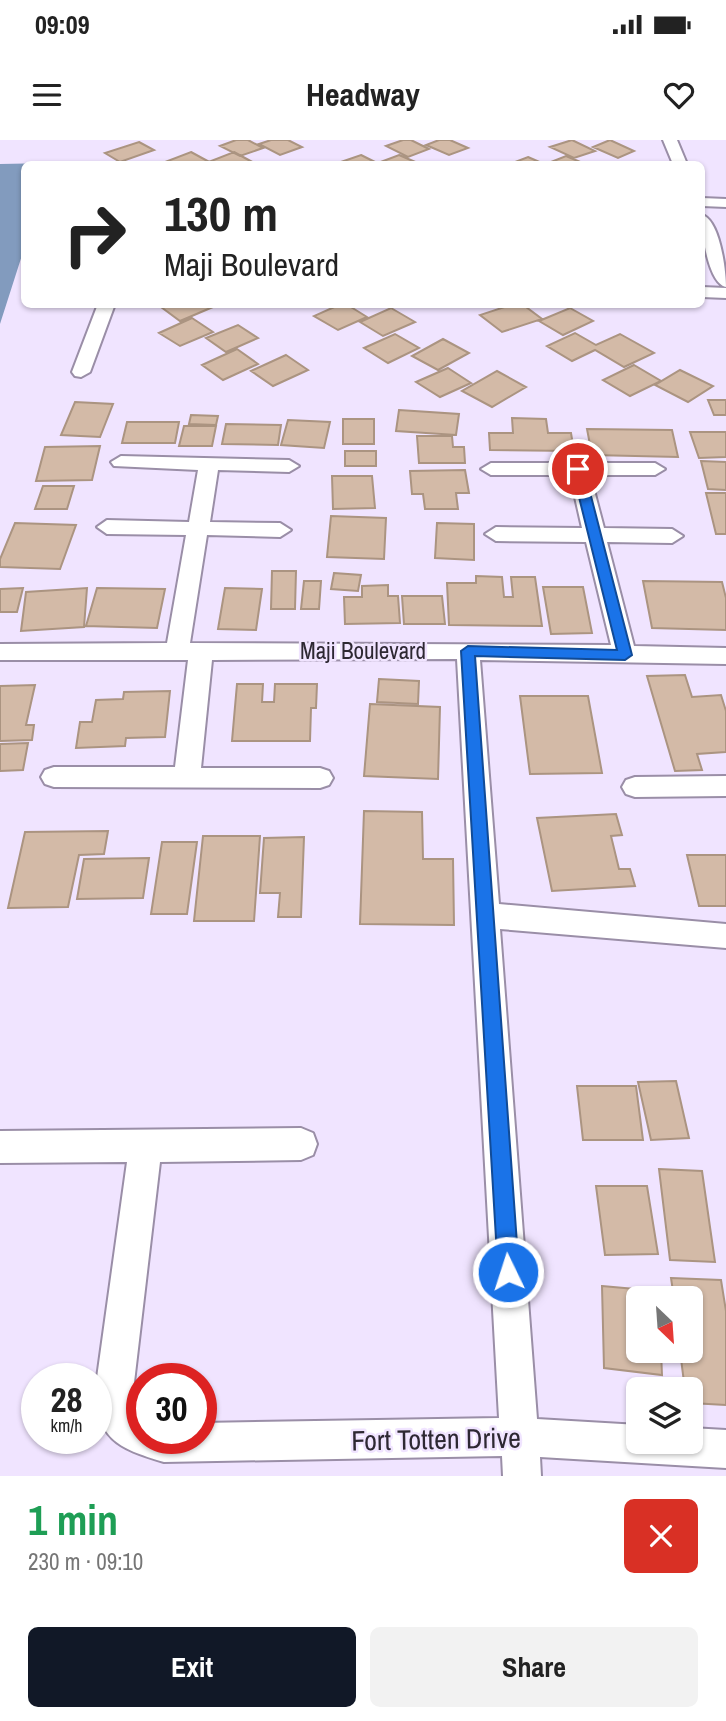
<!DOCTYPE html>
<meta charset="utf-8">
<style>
:root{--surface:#fff;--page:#f2f2f2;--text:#222;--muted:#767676;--accent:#111827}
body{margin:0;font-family:"Archivo Narrow",sans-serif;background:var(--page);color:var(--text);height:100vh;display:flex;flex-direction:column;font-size:26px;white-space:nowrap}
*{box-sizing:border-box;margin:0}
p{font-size:23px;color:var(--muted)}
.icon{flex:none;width:38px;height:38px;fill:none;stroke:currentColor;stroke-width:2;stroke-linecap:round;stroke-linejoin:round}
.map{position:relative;height:1336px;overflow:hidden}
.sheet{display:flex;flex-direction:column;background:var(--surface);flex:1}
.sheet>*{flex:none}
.top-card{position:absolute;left:21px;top:21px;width:684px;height:147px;border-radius:10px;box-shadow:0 2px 5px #0004;background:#fff;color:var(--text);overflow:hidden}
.needle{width:46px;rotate:155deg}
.buttons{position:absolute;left:626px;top:1146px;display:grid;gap:14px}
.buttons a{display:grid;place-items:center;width:77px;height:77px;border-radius:10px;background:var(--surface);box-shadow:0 2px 5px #0004;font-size:35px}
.speed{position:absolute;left:21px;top:1223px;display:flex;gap:14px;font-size:35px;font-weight:700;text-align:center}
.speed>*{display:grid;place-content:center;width:91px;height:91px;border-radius:50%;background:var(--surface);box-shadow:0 2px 5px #0004;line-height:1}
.speed small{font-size:18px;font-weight:400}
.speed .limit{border:10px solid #d22;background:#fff;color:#111}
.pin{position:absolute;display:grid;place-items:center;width:60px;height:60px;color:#fff;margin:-30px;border:4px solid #fff;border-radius:50%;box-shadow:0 2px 7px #0007}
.me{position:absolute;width:77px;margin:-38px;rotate:356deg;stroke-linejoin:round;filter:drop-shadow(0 0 5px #0008)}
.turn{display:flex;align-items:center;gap:24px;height:147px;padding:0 28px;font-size:32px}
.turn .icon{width:91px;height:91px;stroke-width:2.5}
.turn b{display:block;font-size:49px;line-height:60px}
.round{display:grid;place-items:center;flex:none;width:74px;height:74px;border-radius:10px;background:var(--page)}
.summary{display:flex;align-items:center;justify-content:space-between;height:119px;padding:0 28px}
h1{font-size:42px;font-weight:800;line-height:52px;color:#1e9e55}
.cta{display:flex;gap:14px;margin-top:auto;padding:14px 28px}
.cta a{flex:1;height:80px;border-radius:10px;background:var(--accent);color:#fff;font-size:28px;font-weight:800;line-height:80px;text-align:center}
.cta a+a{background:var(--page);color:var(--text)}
.status{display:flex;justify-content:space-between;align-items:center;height:49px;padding:0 35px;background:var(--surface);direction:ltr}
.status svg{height:19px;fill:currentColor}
header{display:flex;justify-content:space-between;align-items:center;height:91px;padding:0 28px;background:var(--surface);font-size:32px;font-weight:800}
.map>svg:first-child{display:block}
.water{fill:#829bbe}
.building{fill:#d3baa7;stroke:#ab9481;stroke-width:2}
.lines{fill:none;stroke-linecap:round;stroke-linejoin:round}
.minor-casing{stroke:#9a8ea7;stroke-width:4}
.minor{fill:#fff;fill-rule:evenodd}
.route{fill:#1a73e8;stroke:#114b97;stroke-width:2}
.labels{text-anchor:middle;stroke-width:5;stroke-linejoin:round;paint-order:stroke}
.street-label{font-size:23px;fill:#2d2832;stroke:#f0e4ff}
.near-street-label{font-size:28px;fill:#2d2832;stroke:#f0e4ff}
</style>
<div class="status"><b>09:09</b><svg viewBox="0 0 49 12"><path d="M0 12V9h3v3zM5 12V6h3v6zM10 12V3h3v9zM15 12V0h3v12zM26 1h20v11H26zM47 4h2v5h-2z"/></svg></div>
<header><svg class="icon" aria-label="menu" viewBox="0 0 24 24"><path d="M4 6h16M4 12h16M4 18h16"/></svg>Headway<svg class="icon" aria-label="heart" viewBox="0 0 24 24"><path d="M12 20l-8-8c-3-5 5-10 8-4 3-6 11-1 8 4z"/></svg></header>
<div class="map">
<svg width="726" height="1336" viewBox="0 0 726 1336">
<rect width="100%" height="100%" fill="#f0e4ff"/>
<path class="water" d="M52 23 24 24V109L0 184V24Z"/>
<path class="building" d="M236 0H248L263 8 240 16 220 6Z
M271 0H288L302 7 280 15 259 4Z
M403 0H411L429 9 408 17 386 6Z
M439 0H450L468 8 449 15 426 5Z
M572 0 595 11 574 18 550 7Z
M610 0 634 11 618 18 593 7Z
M139 2 154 10 120 22 105 13Z
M191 12 213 24H170L165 22Z
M234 12 256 24H218L211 21Z
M361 15 379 24 338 23Z
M399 15 420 24 378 23Z
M566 16 585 24H546Z
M528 17 544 24H510Z
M168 164H220L180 181 161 167Z
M341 164H346L367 177 338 190 314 176Z
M514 164H522L542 179 502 192 480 175Z
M391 168 415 182 383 196 360 182Z
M570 168 593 181 563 195 539 181Z
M192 178 213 192 180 206 159 193Z
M238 185 258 198 226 212 206 198Z
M575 193 596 205 620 194 654 213 624 227 595 210 572 221 547 206Z
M395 194 419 208 388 223 364 208Z
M443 199 469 213 438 230 412 216Z
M237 209 258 224 223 240 202 225Z
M286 215 308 230 273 246 251 231Z
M634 225 661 241 630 256 603 240Z
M448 228 471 243 440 257 416 242Z
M680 230 713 246 688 262 655 245Z
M497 231 526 247 492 267 462 251Z
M708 260H726V275H714Z
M75 262 113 264 100 297 61 295Z
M399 270 459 274 456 295 396 291Z
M191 275 218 276 216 285 189 284Z
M512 278 546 279 548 293H571L574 311 490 310 489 293H513Z
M343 279H374V304H343Z
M288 280 330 282 324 308 281 305Z
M127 282H179L175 303H122Z
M226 284 281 285 278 305 222 304Z
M184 286H216L212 306H179Z
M587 289 672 290 678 317 592 315Z
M690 292H726V317L699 318Z
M417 296H452L453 307H464L465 323H419Z
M100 306 92 340 36 341 45 307Z
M345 311H376V326H345Z
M701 321 726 322V350L708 349Z
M465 330 469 353H456L458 369H425L423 354H412L410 331Z
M332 336H372L375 368 333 369Z
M43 346H74L67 369H35Z
M706 353H726V394H716Z
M331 376 386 378 384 419 327 417Z
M15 383 76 385 60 429 0 427V419Z
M437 383 474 384V420L435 418Z
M272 431H296L295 469H271Z
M334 433 361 435 358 451 331 449Z
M476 436 502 437 504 457H513L511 437H535L542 486 449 485 447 443H476Z
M304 441H321L319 469H301Z
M643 441 722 442 726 458V490L652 488Z
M388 445V456H398L400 483 345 484 344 457H362V446Z
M543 447H583L592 493 551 494Z
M23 448 17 472H0V449Z
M87 448 84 487 21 491 26 452Z
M97 448 165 449 157 488 86 486Z
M225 448 262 449 256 490 218 489Z
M402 456H442L445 484H404Z
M685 535 692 557 721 555 726 571V612L697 614 702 630 675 631 647 536Z
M379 539 419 541 418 564 377 562Z
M237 544H263L262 562H274L275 544H317L316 568H311L310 601H232Z
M35 545 26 585H34L32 600 0 601V546Z
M170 551 165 597 126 598 125 606 76 608 80 582H92L96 560 123 559 124 552Z
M520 556H588L602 633 530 634Z
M370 564 440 567 438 639 364 636Z
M28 603 23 630 0 631V604Z
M364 671 422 672 423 719H453L454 785 360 784Z
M616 674 622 695 611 696 619 729H630L635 746 552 751 537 678Z
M108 691 104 714 79 715 68 767 8 768 25 692Z
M203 696H260L254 781H194Z
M304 697 301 777H278L280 753H260L264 698Z
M162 702H197L187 774H151Z
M687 715H726V766H699Z
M149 718 143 758 77 759 84 719Z
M676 941 689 998 651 1000 638 942Z
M577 946H636L643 1000H583Z
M659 1029 702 1031 715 1122 670 1120Z
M596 1046H647L658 1114 605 1115Z
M671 1138 721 1140 726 1171V1265L691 1263V1250H685L680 1211H691V1158H674Z
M602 1146 657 1151V1158H639V1211H661L662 1235 604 1228Z"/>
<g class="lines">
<g class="minor-casing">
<path id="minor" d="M663 0H677L687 24H673Z
M702 58 726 59V67L702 66Z
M702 75C720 80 726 131 726 147 708 143 701 91 702 75Z
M702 147 726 148V158L702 157Z
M98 164H115L90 232 81 237 75 236 72 232Z
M121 316 289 320 299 326 289 332 218 330 210 382 280 383 291 390 280 397 207 395 190 503 611 505 586 402 496 401 485 394 496 387 582 388 570 335H491L481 329 491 323H655L665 329 655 335H590L604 388 672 389 683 396 672 403 607 402 634 506 726 508V524L480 520 499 764 726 784V808L500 789 537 1279 639 1285V1302H691V1288L726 1290V1328L540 1317 541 1336H503L502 1316 164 1322C117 1308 96 1299 96 1245L127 1022 0 1023V991L301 988 313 993 317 1004 313 1015 301 1020 160 1022 133 1251 135 1269 142 1276V1298H201V1283L499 1278 457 519 212 520 201 628H320L329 631 333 638 329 645 320 648 54 647 45 644 41 637 45 630 54 627H175L188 520H0V504L167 503 186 395 107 394 97 387 107 380 189 382 198 330 114 326 111 322Z
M726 636V656L635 657 626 654 622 647 626 640 635 637Z"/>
</g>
<use href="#minor" class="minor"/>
</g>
<path class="route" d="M578 325 584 329 632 515 625 520 475 516 519 1132 516 1140 508 1143 501 1140 498 1132 461 511 468 506 617 510 572 329Z"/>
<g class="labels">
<g class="street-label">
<text x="363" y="519">Maji Boulevard</text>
</g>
<g class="near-street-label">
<text transform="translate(436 1299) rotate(-1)" y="10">Fort Totten Drive</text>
</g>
</g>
</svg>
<div class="buttons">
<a><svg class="needle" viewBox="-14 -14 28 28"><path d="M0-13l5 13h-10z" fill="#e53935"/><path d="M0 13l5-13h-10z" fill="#767676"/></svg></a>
<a><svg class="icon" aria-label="layers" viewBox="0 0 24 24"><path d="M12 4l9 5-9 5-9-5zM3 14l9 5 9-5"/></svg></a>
</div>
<div class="speed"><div>28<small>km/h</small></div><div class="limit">30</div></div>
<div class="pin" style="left:578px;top:329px;background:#d93025"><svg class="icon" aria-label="arrive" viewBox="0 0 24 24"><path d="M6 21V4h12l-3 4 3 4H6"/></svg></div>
<svg class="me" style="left:508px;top:1132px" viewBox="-20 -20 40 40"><circle r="17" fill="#1a73e8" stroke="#fff" stroke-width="3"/><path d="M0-11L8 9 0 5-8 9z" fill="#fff"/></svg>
<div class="top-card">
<div class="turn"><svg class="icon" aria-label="right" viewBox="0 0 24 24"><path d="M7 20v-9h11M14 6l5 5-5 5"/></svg><div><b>130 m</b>Maji Boulevard</div></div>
</div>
</div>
<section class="sheet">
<div class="summary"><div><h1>1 min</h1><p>230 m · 09:10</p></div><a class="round" style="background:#d93025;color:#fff"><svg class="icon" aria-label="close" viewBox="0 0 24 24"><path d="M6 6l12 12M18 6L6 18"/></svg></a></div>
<div class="cta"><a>Exit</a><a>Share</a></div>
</section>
